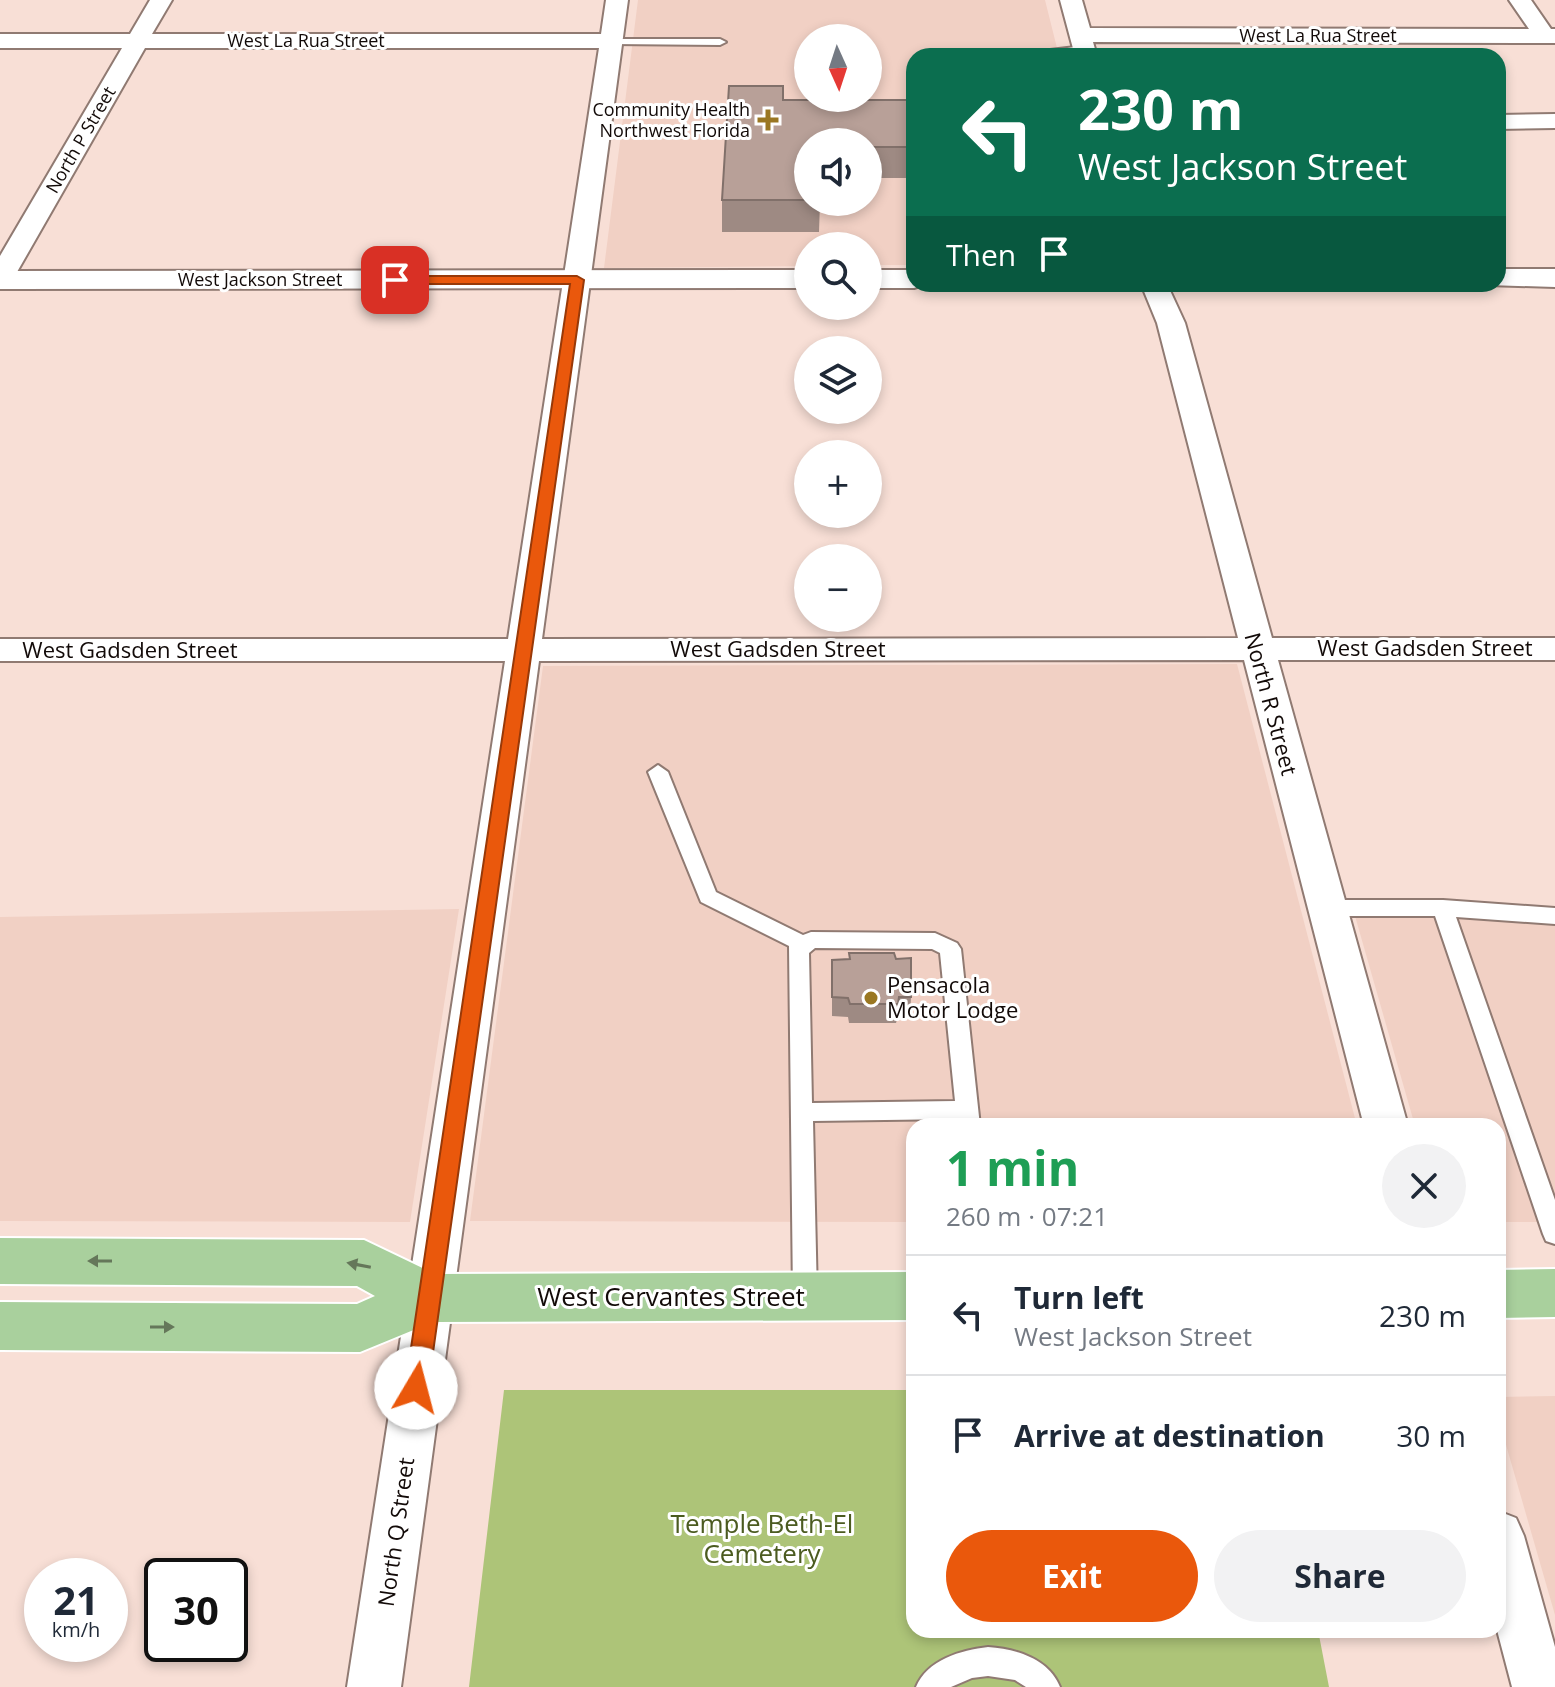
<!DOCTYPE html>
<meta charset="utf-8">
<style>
:root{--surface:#fff;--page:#f2f2f3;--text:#1f2937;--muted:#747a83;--line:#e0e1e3;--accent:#ea580c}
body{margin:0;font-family:"Open Sans",sans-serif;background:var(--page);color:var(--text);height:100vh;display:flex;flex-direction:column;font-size:30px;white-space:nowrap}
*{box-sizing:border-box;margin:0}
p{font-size:26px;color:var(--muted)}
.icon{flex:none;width:44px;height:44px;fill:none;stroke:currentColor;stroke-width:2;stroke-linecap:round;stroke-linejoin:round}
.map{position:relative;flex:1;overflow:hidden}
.panel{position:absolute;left:906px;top:1118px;width:600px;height:520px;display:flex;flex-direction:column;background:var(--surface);border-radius:24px;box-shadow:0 4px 12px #0003}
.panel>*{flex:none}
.hud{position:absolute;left:906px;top:48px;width:600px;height:244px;border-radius:24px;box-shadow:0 4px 12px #0003;background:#0b6e4f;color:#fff;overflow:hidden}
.needle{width:52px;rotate:177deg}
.controls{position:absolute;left:794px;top:24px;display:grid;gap:16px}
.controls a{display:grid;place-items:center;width:88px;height:88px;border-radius:50%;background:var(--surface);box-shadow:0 4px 12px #0003;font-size:40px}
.speed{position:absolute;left:24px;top:1558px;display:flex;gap:16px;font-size:40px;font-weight:700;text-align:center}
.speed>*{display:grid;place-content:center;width:104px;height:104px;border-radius:50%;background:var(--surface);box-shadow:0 4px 12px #0003;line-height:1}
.speed small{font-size:20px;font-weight:400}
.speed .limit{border:4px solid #111;border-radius:12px;background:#fff;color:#111}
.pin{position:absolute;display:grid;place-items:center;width:68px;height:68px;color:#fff;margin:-34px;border-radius:16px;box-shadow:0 4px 12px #0006}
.me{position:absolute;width:88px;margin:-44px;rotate:8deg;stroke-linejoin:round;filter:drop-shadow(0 0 6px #0008)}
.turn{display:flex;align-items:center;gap:28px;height:168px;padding:0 40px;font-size:36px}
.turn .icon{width:104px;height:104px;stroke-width:2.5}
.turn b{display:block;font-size:56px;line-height:68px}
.then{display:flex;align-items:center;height:76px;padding:0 40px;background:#0003;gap:16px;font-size:30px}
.round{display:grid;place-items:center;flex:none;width:84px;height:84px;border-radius:42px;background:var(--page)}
.headline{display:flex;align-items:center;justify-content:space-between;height:136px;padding:0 40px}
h1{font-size:48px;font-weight:700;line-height:60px;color:#1e9e55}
.button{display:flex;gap:16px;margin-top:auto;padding:16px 40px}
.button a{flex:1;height:92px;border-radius:48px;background:var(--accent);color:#fff;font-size:32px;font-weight:700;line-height:92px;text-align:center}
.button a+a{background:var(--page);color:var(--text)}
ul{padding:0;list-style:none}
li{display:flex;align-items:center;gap:24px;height:120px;padding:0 40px;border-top:2px solid var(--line)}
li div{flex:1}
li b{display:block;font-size:30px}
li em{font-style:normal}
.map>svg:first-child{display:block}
.built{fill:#f1d0c4;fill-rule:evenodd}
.green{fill:#adc478}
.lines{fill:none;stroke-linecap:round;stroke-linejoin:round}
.service-casing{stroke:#907a72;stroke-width:4}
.minor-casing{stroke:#907a72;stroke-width:4}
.tertiary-casing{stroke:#907a72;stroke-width:4}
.primary-casing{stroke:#fff;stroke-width:4}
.service{fill:#fff;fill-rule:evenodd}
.minor{fill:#fff;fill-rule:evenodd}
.tertiary{fill:#fff;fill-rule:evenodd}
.primary{fill:#a9d09d;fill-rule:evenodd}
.wall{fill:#9e8a83}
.building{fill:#b8a098;stroke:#81706a;stroke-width:2}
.oneway{fill:#65775a}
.route{fill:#ea580c;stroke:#983908;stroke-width:2}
.poi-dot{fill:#9a7722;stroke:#fff;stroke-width:3}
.labels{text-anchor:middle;stroke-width:6;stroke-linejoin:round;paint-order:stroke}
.far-street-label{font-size:18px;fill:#120a08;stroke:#fff}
.far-poi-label{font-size:18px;fill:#120a08;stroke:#fff;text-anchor:end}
.street-label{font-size:22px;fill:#120a08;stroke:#fff}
.poi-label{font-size:22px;fill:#120a08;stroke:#fff;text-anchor:start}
.near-street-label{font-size:26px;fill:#120a08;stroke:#fff}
.near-park-label{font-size:26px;fill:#4b5b20;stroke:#fff}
</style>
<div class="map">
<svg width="1555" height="1687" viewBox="0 0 1555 1687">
<rect width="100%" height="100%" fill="#f8dfd6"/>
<path class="built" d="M638 0H1045L1059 56H914V265H868V246H808V266L604 268ZM808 38H868V98H808ZM808 142H868V202H808Z
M1237 664 1357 1126H914V1222L470 1221 543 666Z
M459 909 410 1222 0 1221V917Z
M1355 916 1555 918V1222H1498V1126H1415Z
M1555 1396V1615L1498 1417V1397Z"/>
<path class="green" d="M504 1390H914V1630H1318L1329 1687H469Z"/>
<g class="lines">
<g class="service-casing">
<path id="service" d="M607 39H720L726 42 720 45 611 44 607 43Z
M1084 46 1090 50 1088 52 1027 56 1033 52Z
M658 765 668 772 716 892 803 935 811 932 935 933 957 943 961 949 980 1126H958L957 1119 813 1121 817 1296 814 1304 805 1307 796 1304 793 1296 789 946 701 902 648 772ZM815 948 932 949 940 953 955 1101 812 1103 809 953Z
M1327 900H1443L1555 908V924L1456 917 1555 1200V1244L1546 1241 1543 1234 1435 916H1327L1320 913 1317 908 1320 903Z
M988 1647C1017 1649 1049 1659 1060 1687H1026L1015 1680 988 1676 972 1678 951 1687H916C927 1660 961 1650 988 1647Z"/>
</g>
<g class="minor-casing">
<path id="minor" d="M150 0H172L152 34H601L606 0H628L542 639 1238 638 1157 323 1141 284H1167L1185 323 1272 638H1555V660H1278L1408 1126H1364L1244 660 539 661 401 1687H347L505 661H0V639H508L599 48H145L13 279 9 285 0 287V256L122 48H0V34H130Z
M1060 0H1082L1090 28 1529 29 1509 0H1531L1551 29H1555V43L1093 42 1097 56H1075Z
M1555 114V128L1498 129V115Z
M1498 1511 1516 1518 1524 1536 1555 1647V1687H1512L1497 1630Z"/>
</g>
<g class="tertiary-casing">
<path id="tertiary" d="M1498 269H1555V287L1487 285 1498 284Z
M808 270V288L0 289V271Z
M868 270H914V284H926L914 288H868Z"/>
</g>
<g class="primary-casing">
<path id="primary" d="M0 1238 364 1240 435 1274 914 1272V1320L433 1322 360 1352 0 1350V1302L357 1304 375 1296 357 1286 0 1284Z
M1555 1269V1317L1498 1318V1270Z"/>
</g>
<use href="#service" class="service"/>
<use href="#minor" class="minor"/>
<use href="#tertiary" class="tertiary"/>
<use href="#primary" class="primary"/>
</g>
<path class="wall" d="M783 100H914V178H868V142H808V202H820L819 232H722V200Z
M849 953 911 997 910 1016H898L896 1023H849L848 1017 832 1016V960L849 959Z"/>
<path class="building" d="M729 86H783V100H914V147H868V142H808V200H722Z
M849 953H894L896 959 911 958V997H899L898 1004H850L848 998 832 997V960L850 959Z"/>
<defs><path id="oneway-solid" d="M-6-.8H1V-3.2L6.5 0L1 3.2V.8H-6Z" transform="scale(2)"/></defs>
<g class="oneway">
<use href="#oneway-solid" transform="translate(100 1261) rotate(-180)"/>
<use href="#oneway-solid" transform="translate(359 1265) rotate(-169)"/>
<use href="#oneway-solid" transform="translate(162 1327)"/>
</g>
<path class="route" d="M577 276 584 280 428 1388 424 1395 416 1399 408 1395 405 1388 570 284H395L389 280 395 276Z"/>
<g class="poi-dot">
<path d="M764 108h8v8h8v8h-8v8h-8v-8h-8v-8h8z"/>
<circle cx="871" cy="998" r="8"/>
</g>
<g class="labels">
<g class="far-street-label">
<text x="1318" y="42">West La Rua Street</text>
<text x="306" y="47">West La Rua Street</text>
<text transform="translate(81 140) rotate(-60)" y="6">North P Street</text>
<text x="260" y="286">West Jackson Street</text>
</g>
<g class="far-poi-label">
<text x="750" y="116">Community Health<tspan x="750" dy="21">Northwest Florida</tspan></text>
</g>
<g class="street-label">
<text x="1425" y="656">West Gadsden Street</text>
<text x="778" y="657">West Gadsden Street</text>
<text x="130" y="658">West Gadsden Street</text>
<text transform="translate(1271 704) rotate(75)" y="8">North R Street</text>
<text transform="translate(396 1532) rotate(-82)" y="8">North Q Street</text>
</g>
<g class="poi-label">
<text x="887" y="993">Pensacola<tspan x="887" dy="25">Motor Lodge</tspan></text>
</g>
<g class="near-street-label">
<text x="671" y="1306">West Cervantes Street</text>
</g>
<g class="near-park-label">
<text x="762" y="1533">Temple Beth-El<tspan x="762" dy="30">Cemetery</tspan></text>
</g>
</g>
</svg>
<div class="controls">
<a><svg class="needle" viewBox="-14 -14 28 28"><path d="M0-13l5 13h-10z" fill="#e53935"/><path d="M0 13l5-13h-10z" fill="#747a83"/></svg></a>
<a><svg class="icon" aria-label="sound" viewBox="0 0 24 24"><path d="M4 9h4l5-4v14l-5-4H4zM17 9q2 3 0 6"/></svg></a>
<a><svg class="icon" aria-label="search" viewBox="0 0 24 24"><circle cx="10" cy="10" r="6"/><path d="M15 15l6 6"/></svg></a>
<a><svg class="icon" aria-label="layers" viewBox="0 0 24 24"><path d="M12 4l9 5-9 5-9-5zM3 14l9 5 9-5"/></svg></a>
<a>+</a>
<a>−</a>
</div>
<div class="speed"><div>21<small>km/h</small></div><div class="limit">30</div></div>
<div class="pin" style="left:395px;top:280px;background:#d93025"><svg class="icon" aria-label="arrive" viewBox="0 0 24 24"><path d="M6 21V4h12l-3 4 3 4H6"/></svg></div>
<svg class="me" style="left:416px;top:1388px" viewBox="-20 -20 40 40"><circle r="19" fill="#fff"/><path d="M0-13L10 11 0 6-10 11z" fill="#ea580c"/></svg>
<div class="hud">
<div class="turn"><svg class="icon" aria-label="left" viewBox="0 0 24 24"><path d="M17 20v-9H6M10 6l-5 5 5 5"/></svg><div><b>230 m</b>West Jackson Street</div></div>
<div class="then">Then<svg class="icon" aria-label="arrive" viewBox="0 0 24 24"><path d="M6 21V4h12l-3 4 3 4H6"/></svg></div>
</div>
<section class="panel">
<div class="headline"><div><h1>1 min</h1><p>260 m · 07:21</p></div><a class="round"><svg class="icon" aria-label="close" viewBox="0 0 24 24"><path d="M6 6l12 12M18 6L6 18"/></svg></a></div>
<ul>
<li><svg class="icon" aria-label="left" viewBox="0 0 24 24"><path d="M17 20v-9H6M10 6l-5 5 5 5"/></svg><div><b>Turn left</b><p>West Jackson Street</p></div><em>230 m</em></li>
<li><svg class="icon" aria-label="arrive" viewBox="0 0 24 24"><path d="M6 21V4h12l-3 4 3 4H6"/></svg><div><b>Arrive at destination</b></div><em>30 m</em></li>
</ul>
<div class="button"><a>Exit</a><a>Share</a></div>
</section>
</div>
